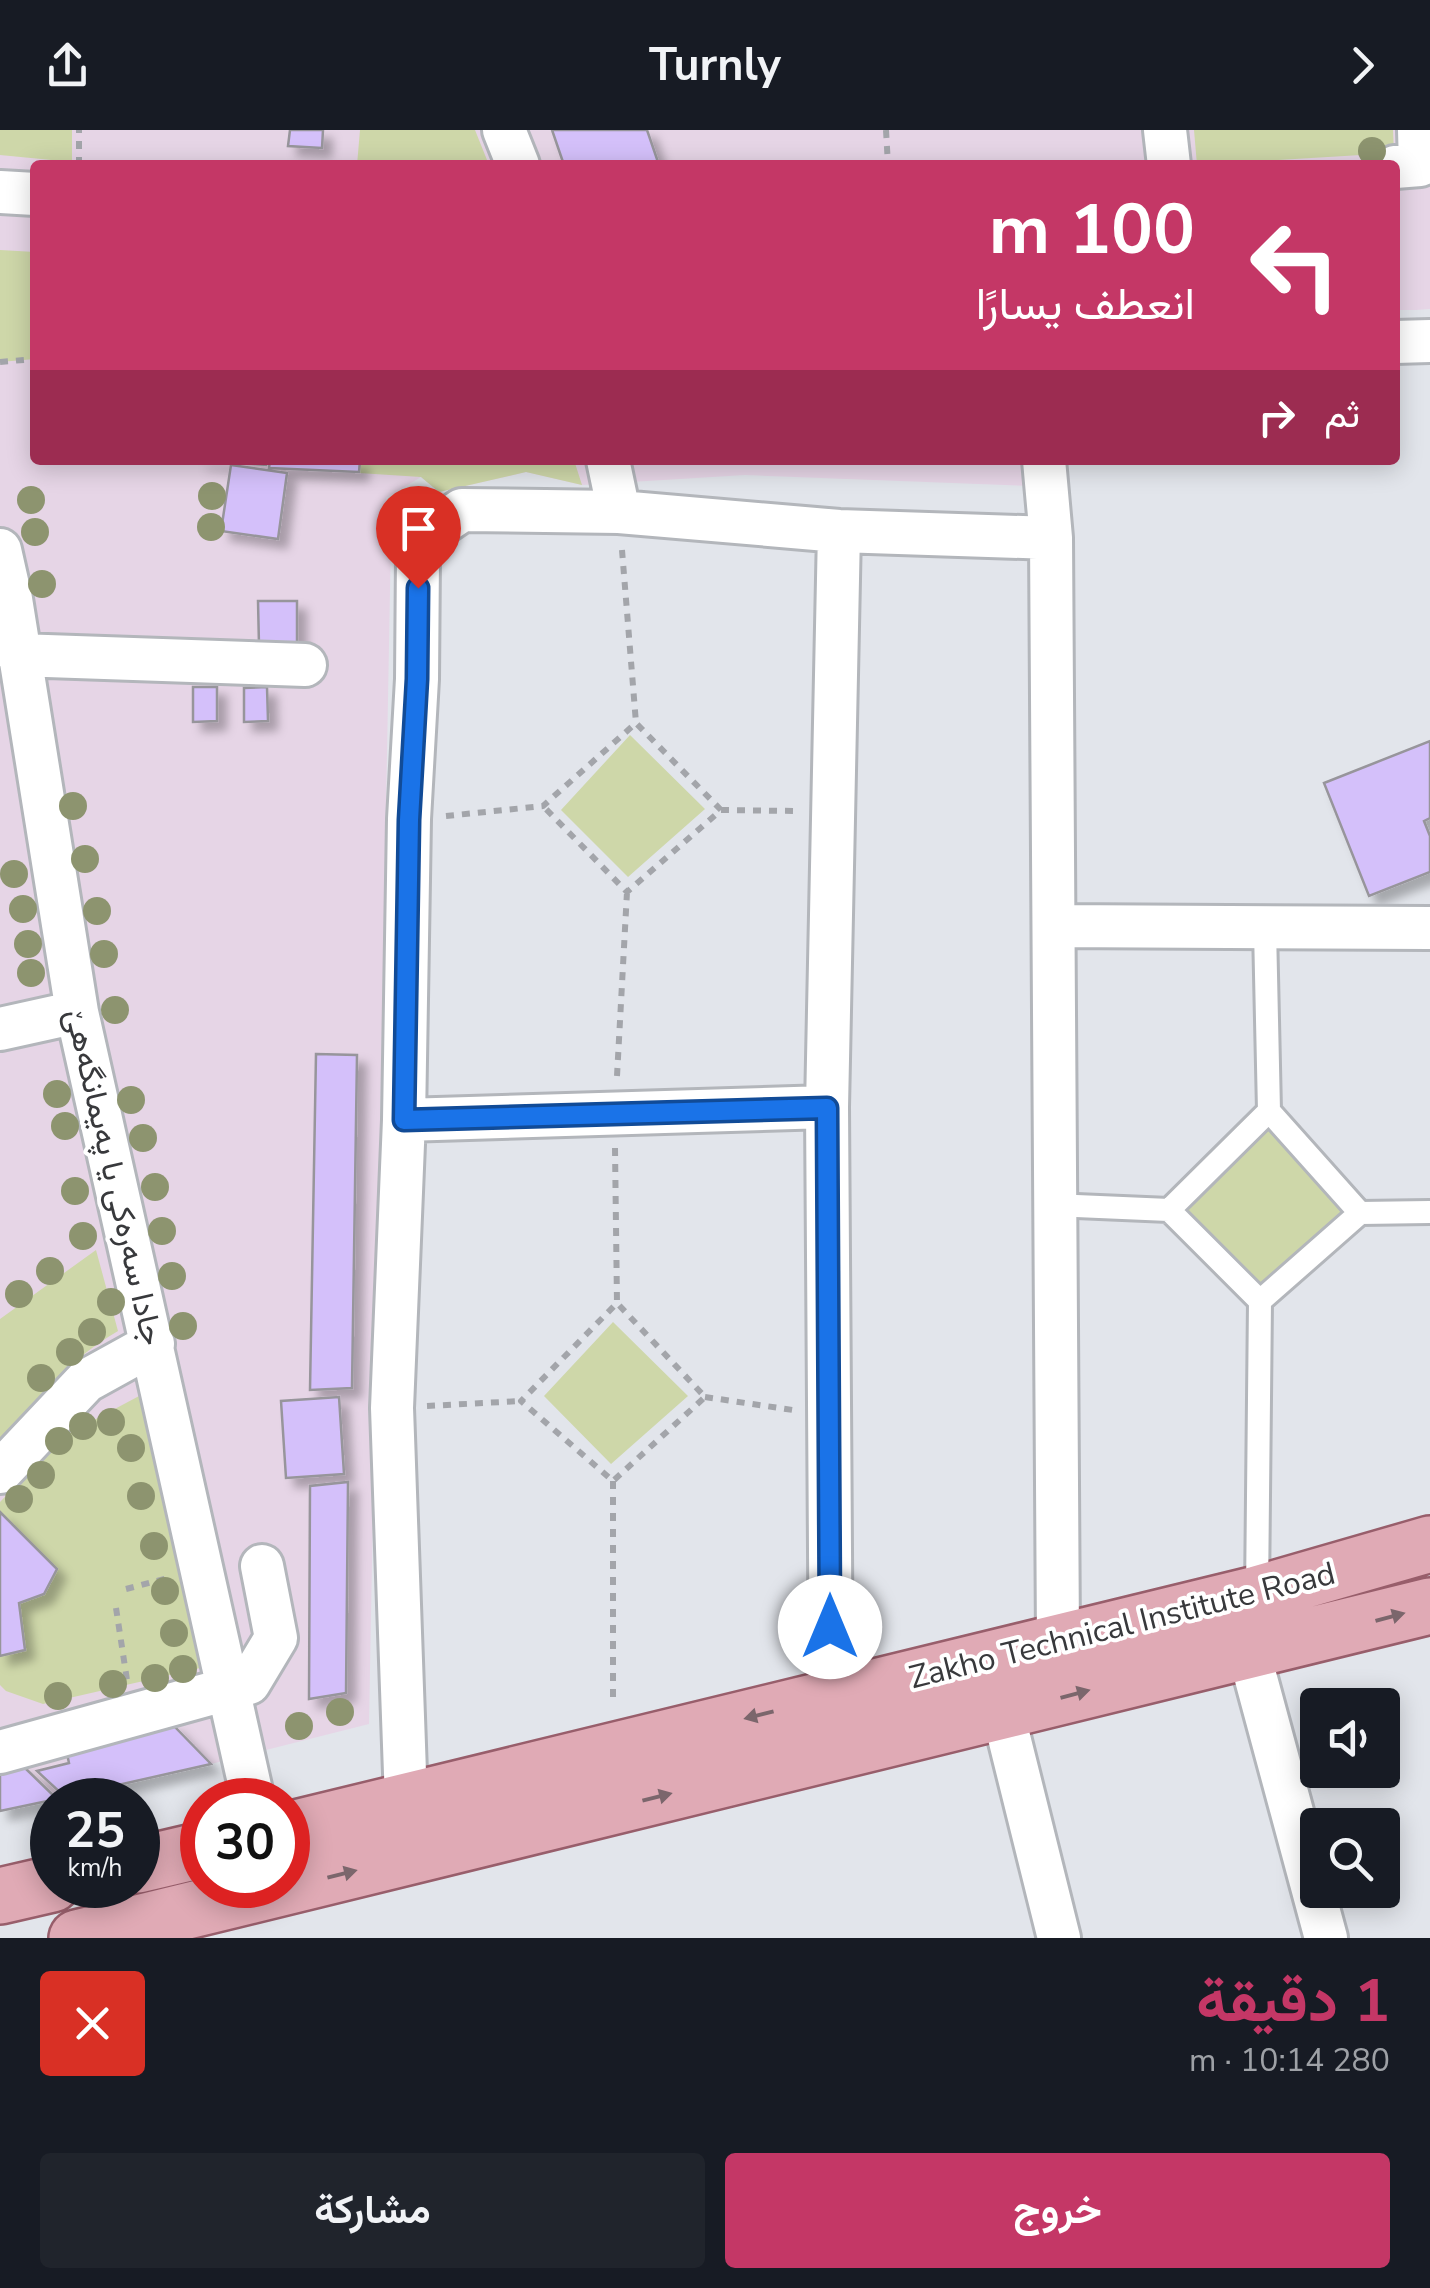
<!DOCTYPE html>
<html lang="ar">
<meta charset="utf-8">
<style>
:root{--surface:#171b24;--page:#20242c;--text:#f1f3f6;--muted:#9ea1a6;--accent:#c43766}
body{margin:0;font-family:"Nunito Sans",Vazirmatn,sans-serif;background:var(--page);color:var(--text);direction:rtl;height:100vh;display:flex;flex-direction:column;font-size:38px;white-space:nowrap}
*{box-sizing:border-box;margin:0}
p{font-size:32px;color:var(--muted)}
.icon{flex:none;width:55px;height:55px;fill:none;stroke:currentColor;stroke-width:2;stroke-linecap:round;stroke-linejoin:round}
.map{position:relative;height:1808px;overflow:hidden;direction:ltr}
.details{display:flex;flex-direction:column;background:var(--surface);flex:1}
.details>*{flex:none}
.hud{position:absolute;left:30px;top:30px;width:1370px;height:305px;border-radius:10px;box-shadow:0 5px 25px #0003;direction:rtl;background:#c43766;color:#fff;overflow:hidden}
.fabs{position:absolute;left:1300px;top:1558px;display:grid;gap:20px}
.fabs a{display:grid;place-items:center;width:100px;height:100px;border-radius:10px;background:var(--surface);box-shadow:0 5px 25px #0003;font-size:50px}
.speed{position:absolute;left:30px;top:1648px;display:flex;gap:20px;font-size:50px;font-weight:700;text-align:center}
.speed>*{display:grid;place-content:center;width:130px;height:130px;border-radius:50%;background:var(--surface);box-shadow:0 5px 25px #0003;line-height:1}
.speed small{font-size:25px;font-weight:400}
.speed .limit{border:15px solid #d22;background:#fff;color:#111}
.pin{position:absolute;display:grid;place-items:center;width:85px;height:85px;color:#fff;margin:-102px -42px;border-radius:50% 50% 50% 0;rotate:-45deg;box-shadow:0 0 10px #0007}
.pin .icon{rotate:45deg}
.me{position:absolute;width:110px;margin:-55px;rotate:0deg;stroke-linejoin:round;filter:drop-shadow(0 0 8px #0008)}
.turn{display:flex;align-items:center;gap:35px;height:210px;padding:0 40px;font-size:45px}
.turn .icon{width:130px;height:130px;stroke-width:2.5}
.turn b{display:block;font-size:70px;line-height:85px}
.then{display:flex;align-items:center;height:95px;padding:0 40px;background:#0003;gap:20px;font-size:38px}
.round{display:grid;place-items:center;flex:none;width:105px;height:105px;border-radius:10px;background:var(--page)}
.head{display:flex;align-items:center;justify-content:space-between;height:170px;padding:0 40px}
h1{font-size:60px;font-weight:700;line-height:75px;color:var(--accent)}
.action{display:flex;gap:20px;margin-top:auto;padding:20px 40px}
.action a{flex:1;height:115px;border-radius:10px;background:var(--accent);color:#fff;font-size:40px;font-weight:700;line-height:115px;text-align:center}
.action a+a{background:var(--page);color:var(--text)}
header{display:flex;justify-content:space-between;align-items:center;height:130px;padding:0 40px;background:var(--surface);font-size:45px;font-weight:700}
.map>svg:first-child{display:block}
.education{fill:#e6d5e6}
.green{fill:#ced7a9}
.building{fill:#d4c0fa;stroke:#97959b;stroke-width:2.5;filter:url(#shadow)}
.lines{fill:none;stroke-linecap:round;stroke-linejoin:round}
.service-casing{stroke:#b3b6bb;stroke-width:28}
.minor-casing{stroke:#b3b6bb;stroke-width:48}
.primary-casing{stroke:#985e6b;stroke-width:60}
.path{stroke:#a3a5aa;stroke-width:6;stroke-dasharray:8 8;stroke-linecap:butt}
.service{stroke:#fff;stroke-width:22}
.minor{stroke:#fff;stroke-width:42}
.primary{stroke:#e0aab5;stroke-width:55}
.tree{fill:#8d946f}
.oneway{fill:#7b666c}
.route-casing{stroke:#114b97;stroke-width:25}
.route{stroke:#1a73e8;stroke-width:18}
.labels{text-anchor:middle;stroke-width:8;stroke-linejoin:round;paint-order:stroke}
.street-label{font-size:32px;fill:#38393c;stroke:#fff}
</style>
<header><svg class="icon" aria-label="forward" viewBox="0 0 24 24"><path d="M9 5l7 7-7 7"/></svg>Turnly<svg class="icon" aria-label="share" viewBox="0 0 24 24"><path d="M12 15V3M7 8l5-5 5 5M5 13v7h14v-7"/></svg></header>
<div class="map">
<svg width="1430" height="1808" viewBox="0 0 1430 1808">
<defs>
<filter id="shadow"><feDropShadow dx="9" dy="9" stdDeviation="5" flood-color="#0004"/></filter>
</defs>
<rect width="100%" height="100%" fill="#e2e5eb"/>
<path class="education" d="M0 0H1430V179L1416 180H1395V35H35V330H1029V356L745 345 582 355 526 342 439 362 421 347 386 368 391 407 369 1594 211 1634 0 1681Z"/>
<path class="green" d="M0 0H72V32L0 25Z
M360 0H475L489 35H357Z
M1194 0H1393L1394 23 1197 35Z
M0 120 35 122V229L0 232Z
M360 330H574L582 355 526 342 439 362 421 347 359 343Z
M630 605 705 679 628 747 561 680Z
M1266 998 1345 1081 1259 1157 1186 1081Z
M96 1120 118 1201C69 1229 34 1272 0 1316V1189Z
M613 1192 688 1266 611 1334 544 1266Z
M141 1265 209 1536 43 1574 6 1561 0 1555V1526L25 1520 19 1473 44 1464 57 1439 0 1382V1372L64 1306Z"/>
<path class="building" d="M290 0H323L322 18 288 16Z
M552 0H647L659 35H564Z
M197 330H266V335Z
M270 330H360L359 342 269 338Z
M231 335 287 343 278 409 221 401Z
M258 471H297V515H259Z
M193 557H217V591L193 592Z
M267 557 268 591 244 592V558Z
M1430 611V688L1424 691 1430 706V742L1369 766 1324 653Z
M316 924 357 925 352 1258 310 1260Z
M339 1267 344 1344 286 1348 281 1271Z
M348 1352 346 1563 309 1569 310 1356Z
M0 1382 57 1439 44 1464 19 1473 25 1520 0 1526Z
M172 1594 211 1634 65 1667 37 1641 69 1633 66 1619Z
M24 1637 57 1669 0 1681V1643Z"/>
<g class="lines">
<g class="service-casing">
<path id="service" d="M1053 1075 1169 1080
M1360 1083 1430 1082
M1260 1171 1169 1080 1269 981
M1257 1464 1260 1171 1360 1083 1269 981 1265 799"/>
</g>
<g class="minor-casing">
<path id="minor" d="M504 0 518 35
M1165 0 1169 35
M1395 37 1420 35 1419 0
M0 62 35 64
M1395 212 1430 211
M608 330 619 382
M1044 330 1051 408
M0 420 11 469 77 882 253 1670
M18 525 305 535
M1056 796 1430 798
M0 899 77 882
M404 990 827 977
M0 1342 86 1251 153 1214
M1248 1519 1326 1808
M831 1568 827 977 839 401
M1003 1583 1059 1808
M0 1622 249 1553 276 1508 262 1436
M406 1671 392 1278 404 990 409 689 417 549 418 427 422 407 462 380 619 382 839 401 1051 408C1056 775 1054 1143 1058 1511"/>
</g>
<g class="primary-casing">
<path id="primary" d="M288 1700 1257 1464 1430 1414
M138 1735 202 1720
M0 1766 52 1754
M77 1808 1430 1476"/>
</g>
<path class="path" d="M886 0 888 35
M79 35V0
M0 232 35 229
M622 420 636 593
M721 680 795 681
M446 686 543 676 636 593 721 680 627 762 543 676
M617 946 627 762
M615 1018 617 1173 521 1271 613 1351 705 1267 617 1173
M705 1267 793 1280
M427 1276 521 1271
M613 1351V1575
M126 1459 168 1448
M116 1478 127 1550"/>
<use href="#service" class="service"/>
<use href="#minor" class="minor"/>
<use href="#primary" class="primary"/>
</g>
<g class="tree">
<circle cx="1372" cy="21" r="14"/>
<circle cx="212" cy="366" r="14"/>
<circle cx="31" cy="370" r="14"/>
<circle cx="211" cy="397" r="14"/>
<circle cx="35" cy="402" r="14"/>
<circle cx="42" cy="454" r="14"/>
<circle cx="73" cy="676" r="14"/>
<circle cx="85" cy="729" r="14"/>
<circle cx="14" cy="744" r="14"/>
<circle cx="23" cy="779" r="14"/>
<circle cx="97" cy="781" r="14"/>
<circle cx="28" cy="814" r="14"/>
<circle cx="104" cy="824" r="14"/>
<circle cx="31" cy="843" r="14"/>
<circle cx="115" cy="880" r="14"/>
<circle cx="57" cy="964" r="14"/>
<circle cx="131" cy="970" r="14"/>
<circle cx="65" cy="996" r="14"/>
<circle cx="143" cy="1008" r="14"/>
<circle cx="155" cy="1057" r="14"/>
<circle cx="75" cy="1061" r="14"/>
<circle cx="162" cy="1101" r="14"/>
<circle cx="83" cy="1106" r="14"/>
<circle cx="50" cy="1141" r="14"/>
<circle cx="172" cy="1146" r="14"/>
<circle cx="19" cy="1164" r="14"/>
<circle cx="111" cy="1172" r="14"/>
<circle cx="183" cy="1196" r="14"/>
<circle cx="92" cy="1202" r="14"/>
<circle cx="70" cy="1222" r="14"/>
<circle cx="41" cy="1248" r="14"/>
<circle cx="111" cy="1292" r="14"/>
<circle cx="83" cy="1296" r="14"/>
<circle cx="59" cy="1311" r="14"/>
<circle cx="131" cy="1318" r="14"/>
<circle cx="41" cy="1345" r="14"/>
<circle cx="141" cy="1366" r="14"/>
<circle cx="19" cy="1369" r="14"/>
<circle cx="154" cy="1416" r="14"/>
<circle cx="165" cy="1461" r="14"/>
<circle cx="174" cy="1503" r="14"/>
<circle cx="183" cy="1539" r="14"/>
<circle cx="155" cy="1548" r="14"/>
<circle cx="113" cy="1554" r="14"/>
<circle cx="58" cy="1566" r="14"/>
<circle cx="340" cy="1582" r="14"/>
<circle cx="299" cy="1596" r="14"/>
</g>
<defs><path id="oneway-solid" d="M-6-.8H1V-3.2L6.5 0L1 3.2V.8H-6Z" transform="scale(2.5)"/></defs>
<g class="oneway">
<use href="#oneway-solid" transform="translate(1390 1487) rotate(-15)"/>
<use href="#oneway-solid" transform="translate(1075 1564) rotate(-15)"/>
<use href="#oneway-solid" transform="translate(759 1585) rotate(166)"/>
<use href="#oneway-solid" transform="translate(657 1667) rotate(-14)"/>
<use href="#oneway-solid" transform="translate(342 1744) rotate(-14)"/>
</g>
<g class="lines">
<g class="route-casing">
<path id="route" d="M418 458 417 549 409 690 404 990 827 978 830 1497"/>
</g>
<use href="#route" class="route"/>
</g>
<g class="labels">
<g class="street-label">
<text transform="translate(115 1047) rotate(77)" y="11">جادا سه‌ره‌كى يا په‌يمانگه‌هێ</text>
<text transform="translate(1122 1495) rotate(-14)" y="11">Zakho Technical Institute Road</text>
</g>
</g>
</svg>
<div class="fabs">
<a><svg class="icon" aria-label="sound" viewBox="0 0 24 24"><path d="M4 9h4l5-4v14l-5-4H4zM17 9q2 3 0 6"/></svg></a>
<a><svg class="icon" aria-label="search" viewBox="0 0 24 24"><circle cx="10" cy="10" r="6"/><path d="M15 15l6 6"/></svg></a>
</div>
<div class="speed"><div>25<small>km/h</small></div><div class="limit">30</div></div>
<div class="pin" style="left:418px;top:458px;background:#d93025"><svg class="icon" aria-label="arrive" viewBox="0 0 24 24"><path d="M6 21V4h12l-3 4 3 4H6"/></svg></div>
<svg class="me" style="left:830px;top:1497px" viewBox="-20 -20 40 40"><circle r="19" fill="#fff"/><path d="M0-13L10 11 0 6-10 11z" fill="#1a73e8"/></svg>
<div class="hud">
<div class="turn"><svg class="icon" aria-label="left" viewBox="0 0 24 24"><path d="M17 20v-9H6M10 6l-5 5 5 5"/></svg><div><b>100 m</b>انعطف يسارًا</div></div>
<div class="then">ثم<svg class="icon" aria-label="right" viewBox="0 0 24 24"><path d="M7 20v-9h11M14 6l5 5-5 5"/></svg></div>
</div>
</div>
<section class="details">
<div class="head"><div><h1>1 دقيقة</h1><p>280 m · 10:14</p></div><a class="round" style="background:#d93025;color:#fff"><svg class="icon" aria-label="close" viewBox="0 0 24 24"><path d="M6 6l12 12M18 6L6 18"/></svg></a></div>
<div class="action"><a>خروج</a><a>مشاركة</a></div>
</section>
